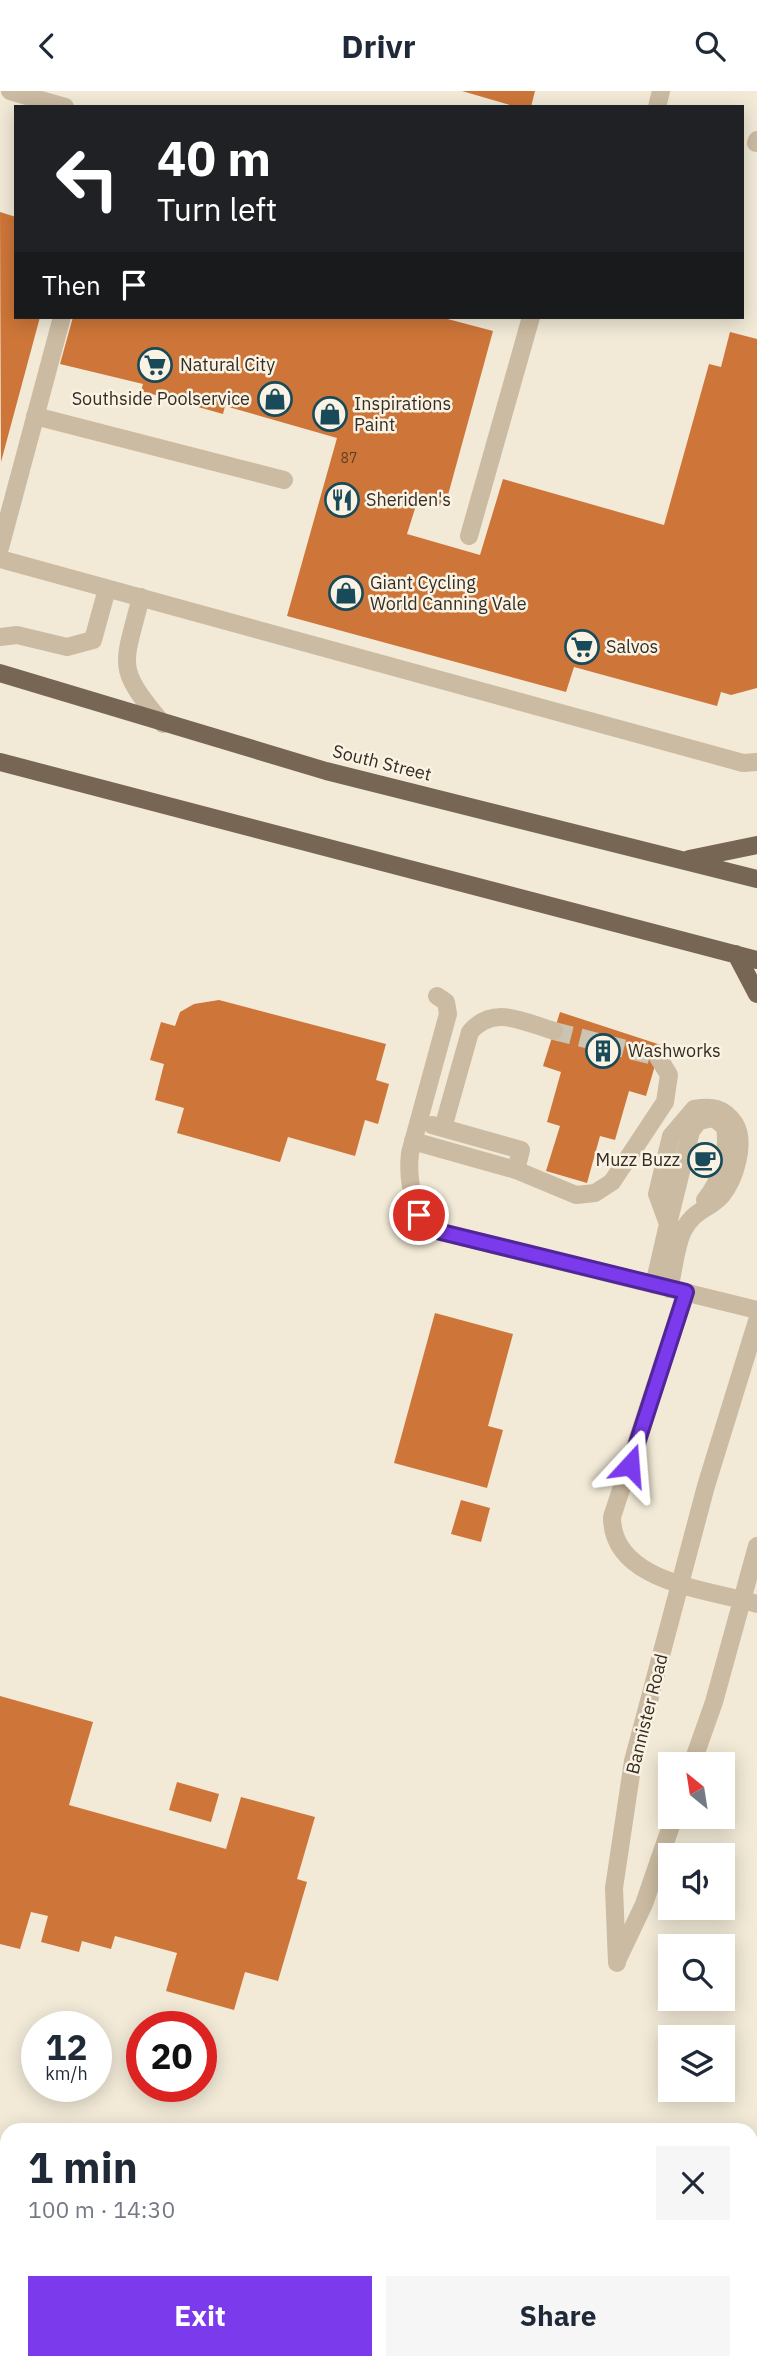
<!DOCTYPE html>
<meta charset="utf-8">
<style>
:root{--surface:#fff;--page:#f6f6f7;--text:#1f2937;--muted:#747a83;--accent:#7c3aed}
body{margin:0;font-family:"IBM Plex Sans",sans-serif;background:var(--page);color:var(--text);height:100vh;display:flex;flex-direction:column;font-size:26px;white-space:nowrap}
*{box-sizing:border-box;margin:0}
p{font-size:23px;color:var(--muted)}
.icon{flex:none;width:38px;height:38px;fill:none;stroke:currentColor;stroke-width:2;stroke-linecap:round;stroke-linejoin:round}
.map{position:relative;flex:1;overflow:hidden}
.details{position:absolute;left:0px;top:2032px;width:758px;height:247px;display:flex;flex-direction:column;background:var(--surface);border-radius:21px 21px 0 0;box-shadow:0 4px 18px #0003}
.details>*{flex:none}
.top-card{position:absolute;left:14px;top:14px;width:730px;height:214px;border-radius:0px;box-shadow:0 4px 18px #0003;background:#202124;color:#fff;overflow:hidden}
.needle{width:46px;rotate:330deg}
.controls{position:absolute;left:658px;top:1661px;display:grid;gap:14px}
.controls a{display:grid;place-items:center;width:77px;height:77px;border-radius:0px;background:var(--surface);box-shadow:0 4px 18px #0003;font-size:35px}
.speed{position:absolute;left:21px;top:1920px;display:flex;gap:14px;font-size:35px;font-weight:700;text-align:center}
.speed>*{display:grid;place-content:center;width:91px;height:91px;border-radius:50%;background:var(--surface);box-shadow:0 4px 18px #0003;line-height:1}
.speed small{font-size:18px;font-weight:400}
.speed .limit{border:10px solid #d22;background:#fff;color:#111}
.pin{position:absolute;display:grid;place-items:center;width:60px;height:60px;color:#fff;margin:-30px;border:4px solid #fff;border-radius:50%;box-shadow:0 2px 7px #0007}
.me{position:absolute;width:77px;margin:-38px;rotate:19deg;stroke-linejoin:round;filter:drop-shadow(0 0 5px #0008)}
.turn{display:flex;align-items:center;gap:24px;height:147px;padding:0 28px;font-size:32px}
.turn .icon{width:91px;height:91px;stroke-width:2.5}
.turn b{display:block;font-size:49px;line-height:60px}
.then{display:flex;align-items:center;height:66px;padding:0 28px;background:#0003;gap:14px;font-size:26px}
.round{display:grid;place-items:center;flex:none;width:74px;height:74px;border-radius:0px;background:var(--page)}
.headline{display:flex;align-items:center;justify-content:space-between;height:119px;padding:0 28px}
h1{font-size:42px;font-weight:700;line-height:52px}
.primary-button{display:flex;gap:14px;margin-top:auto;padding:14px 28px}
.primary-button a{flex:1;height:80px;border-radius:0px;background:var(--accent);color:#fff;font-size:28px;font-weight:700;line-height:80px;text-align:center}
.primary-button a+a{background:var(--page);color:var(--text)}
header{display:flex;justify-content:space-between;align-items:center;height:91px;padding:0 28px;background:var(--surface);font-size:32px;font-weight:700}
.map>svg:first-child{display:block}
.building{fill:#ce7639}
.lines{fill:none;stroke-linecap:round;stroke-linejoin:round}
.minor-tunnel{stroke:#ccc4b3;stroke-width:18;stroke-dasharray:18 9;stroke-linecap:butt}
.minor{stroke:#cbbba2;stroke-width:18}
.major{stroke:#786655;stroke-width:18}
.route-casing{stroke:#51269a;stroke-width:18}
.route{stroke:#7c3aed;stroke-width:12}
.labels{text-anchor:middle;stroke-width:5;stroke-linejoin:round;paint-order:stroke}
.number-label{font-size:14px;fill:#5b3f2a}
.poi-label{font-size:18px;fill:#352d25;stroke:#faf3e3;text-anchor:start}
.street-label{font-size:18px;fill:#352d25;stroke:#faf3e3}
</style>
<header><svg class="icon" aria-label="back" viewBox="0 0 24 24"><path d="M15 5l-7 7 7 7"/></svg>Drivr<svg class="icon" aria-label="search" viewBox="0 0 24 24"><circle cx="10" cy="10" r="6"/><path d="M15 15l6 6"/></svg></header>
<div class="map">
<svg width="757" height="2277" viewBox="0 0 757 2277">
<rect width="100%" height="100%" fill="#f2ead7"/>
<path class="building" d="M462 0H535L531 16H517Z
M0 121 16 126V226H40L1 371Z
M73 226H440L493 240 445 415 418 408 407 443 480 464 503 388 664 434 709 273 721 276 730 241 757 248V597L731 604 721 601 717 615 574 576 566 601 287 525 337 347 225 315 223 323 141 300 143 293 60 273Z
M219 909 386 953 376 989 389 993 378 1033 365 1029 355 1065 288 1046 280 1071 177 1042 184 1017 155 1009 164 973 150 969 161 931 175 935 180 921 194 913Z
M560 921 661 954 646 1005 629 1000 615 1049 600 1045 587 1092 546 1080 560 1035 547 1031 561 981 543 975Z
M435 1222 513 1243 488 1335 503 1339 487 1397 394 1372Z
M461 1409 490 1417 481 1451 451 1443Z
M0 1605 93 1631 69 1714 226 1758 241 1706 315 1726 297 1788 307 1791 278 1890 245 1881 234 1919 166 1900 177 1862 115 1845 111 1858 82 1850 79 1861 41 1851 48 1825 31 1821 20 1858 0 1853Z
M177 1691 219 1703 211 1731 169 1719Z"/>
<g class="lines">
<path class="minor-tunnel" d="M554 940 658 966"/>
<path class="minor" d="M10 0 65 16
M657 16 661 0
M756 52 757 49
M35 325 284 389
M469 445 531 226
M0 457 62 226
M0 468 743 672 757 671
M141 506C123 577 115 575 163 633
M0 546 17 544 67 556 93 549 107 498
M437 905 446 911 448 923 410 1062C407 1091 412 1117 433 1139L757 1219
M432 1034 521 1059 516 1079
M443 1037 470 941C494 913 523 931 554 940
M413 1050 516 1079 576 1104 595 1102 612 1091 665 1011 669 984 658 966
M668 1133 691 1040 699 1030 714 1027 725 1036C729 1061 721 1090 705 1109
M654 1194 668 1133 657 1103 671 1045 694 1018C712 1015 724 1016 735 1033 746 1052 735 1088 722 1104 709 1119 694 1118 683 1140 675 1157 674 1179 669 1198
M686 1201 612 1426C612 1492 708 1498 757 1513
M692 1673 714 1611 757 1455
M618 1868 644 1813 674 1726
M617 1872 614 1797 633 1670 706 1395 757 1230"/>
<path class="major" d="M0 582 326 680 757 788
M0 671 757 869
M689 768 757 754
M736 863 757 903"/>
</g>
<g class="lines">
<g class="route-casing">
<path id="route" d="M419 1124 433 1139 686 1201 630 1374"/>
</g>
<use href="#route" class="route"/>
</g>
<defs>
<g id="supermarket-ring" transform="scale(1.75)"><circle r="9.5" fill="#faf3e3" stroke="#184a59" stroke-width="1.5"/><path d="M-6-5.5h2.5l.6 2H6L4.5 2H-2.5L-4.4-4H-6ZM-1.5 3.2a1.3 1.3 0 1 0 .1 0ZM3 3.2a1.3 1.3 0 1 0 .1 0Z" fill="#184a59"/></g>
<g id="shop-ring" transform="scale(1.75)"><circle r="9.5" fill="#faf3e3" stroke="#184a59" stroke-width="1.5"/><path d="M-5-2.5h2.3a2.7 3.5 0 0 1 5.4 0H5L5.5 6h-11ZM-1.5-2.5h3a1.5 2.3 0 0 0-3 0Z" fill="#184a59"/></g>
<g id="restaurant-ring" transform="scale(1.75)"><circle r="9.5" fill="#faf3e3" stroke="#184a59" stroke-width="1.5"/><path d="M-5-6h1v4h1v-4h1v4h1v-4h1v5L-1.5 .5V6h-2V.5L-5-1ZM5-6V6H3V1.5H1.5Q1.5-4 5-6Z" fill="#184a59"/></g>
<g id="building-ring" transform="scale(1.75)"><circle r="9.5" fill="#faf3e3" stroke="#184a59" stroke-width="1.5"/><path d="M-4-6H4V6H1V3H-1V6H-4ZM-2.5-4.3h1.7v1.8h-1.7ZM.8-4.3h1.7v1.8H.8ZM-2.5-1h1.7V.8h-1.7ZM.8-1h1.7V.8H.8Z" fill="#184a59"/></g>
<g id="cafe-ring" transform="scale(1.75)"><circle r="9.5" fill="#faf3e3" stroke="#184a59" stroke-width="1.5"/><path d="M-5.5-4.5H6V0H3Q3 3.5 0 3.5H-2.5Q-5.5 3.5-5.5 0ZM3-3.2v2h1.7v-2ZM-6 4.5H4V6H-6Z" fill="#184a59"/></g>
</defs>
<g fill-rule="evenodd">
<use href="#supermarket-ring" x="155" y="274"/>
<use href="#shop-ring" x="275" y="308"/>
<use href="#shop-ring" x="330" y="323"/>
<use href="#restaurant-ring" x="342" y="409"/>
<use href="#shop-ring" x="346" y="502"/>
<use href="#supermarket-ring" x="582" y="556"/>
<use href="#building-ring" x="603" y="960"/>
<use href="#cafe-ring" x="705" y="1069"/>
</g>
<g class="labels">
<g class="number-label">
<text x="349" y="372">87</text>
</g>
<g class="poi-label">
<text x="180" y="280">Natural City</text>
<text x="250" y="314" text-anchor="end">Southside Poolservice</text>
<text x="354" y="319">Inspirations<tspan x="354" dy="21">Paint</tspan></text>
<text x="366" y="415">Sheriden's</text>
<text x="370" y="498">Giant Cycling<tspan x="370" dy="21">World Canning Vale</tspan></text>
<text x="606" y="562">Salvos</text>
<text x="628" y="966">Washworks</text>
<text x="680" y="1075" text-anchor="end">Muzz Buzz</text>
</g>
<g class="street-label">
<text transform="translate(382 672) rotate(14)" y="6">South Street</text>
<text transform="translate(647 1623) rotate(-76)" y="6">Bannister Road</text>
</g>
</g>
</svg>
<div class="controls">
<a><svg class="needle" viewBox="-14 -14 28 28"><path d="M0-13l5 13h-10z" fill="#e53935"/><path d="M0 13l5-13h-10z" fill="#747a83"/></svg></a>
<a><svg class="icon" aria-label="sound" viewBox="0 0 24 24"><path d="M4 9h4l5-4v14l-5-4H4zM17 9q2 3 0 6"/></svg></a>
<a><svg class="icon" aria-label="search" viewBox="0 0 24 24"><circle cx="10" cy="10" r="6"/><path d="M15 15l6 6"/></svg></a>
<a><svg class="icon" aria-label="layers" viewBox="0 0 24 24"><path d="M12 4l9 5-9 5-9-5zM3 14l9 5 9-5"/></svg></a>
</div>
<div class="speed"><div>12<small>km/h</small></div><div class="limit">20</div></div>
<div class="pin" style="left:419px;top:1124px;background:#d93025"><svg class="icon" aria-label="arrive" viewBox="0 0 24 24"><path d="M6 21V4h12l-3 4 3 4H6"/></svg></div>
<svg class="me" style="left:630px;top:1374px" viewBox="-20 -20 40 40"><path d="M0-17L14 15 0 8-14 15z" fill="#7c3aed" stroke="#fff" stroke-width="4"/></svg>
<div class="top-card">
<div class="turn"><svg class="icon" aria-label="left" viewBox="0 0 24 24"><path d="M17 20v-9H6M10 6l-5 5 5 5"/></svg><div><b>40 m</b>Turn left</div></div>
<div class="then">Then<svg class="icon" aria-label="arrive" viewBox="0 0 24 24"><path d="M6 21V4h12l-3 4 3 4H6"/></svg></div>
</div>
<section class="details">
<div class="headline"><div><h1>1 min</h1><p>100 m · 14:30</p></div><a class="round"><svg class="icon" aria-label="close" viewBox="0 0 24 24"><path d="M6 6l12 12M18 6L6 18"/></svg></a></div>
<div class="primary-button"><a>Exit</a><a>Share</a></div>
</section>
</div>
